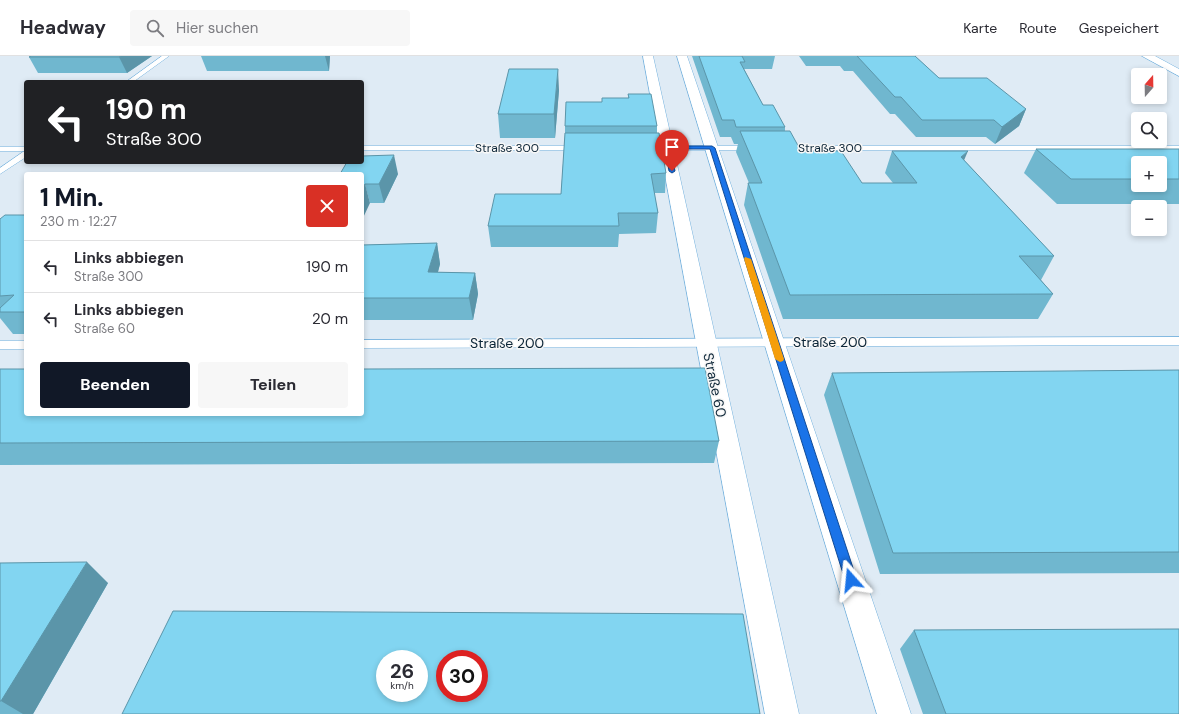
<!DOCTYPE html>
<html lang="de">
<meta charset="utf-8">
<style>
:root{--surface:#fff;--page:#f7f7f7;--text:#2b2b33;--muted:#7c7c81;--line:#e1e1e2;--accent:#111827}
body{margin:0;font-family:"DM Sans",sans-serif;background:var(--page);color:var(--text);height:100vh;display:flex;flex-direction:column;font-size:15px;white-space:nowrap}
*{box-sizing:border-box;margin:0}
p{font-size:13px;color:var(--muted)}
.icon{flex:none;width:22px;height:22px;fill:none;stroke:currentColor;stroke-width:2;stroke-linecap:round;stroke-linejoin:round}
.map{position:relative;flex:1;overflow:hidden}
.side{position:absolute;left:24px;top:116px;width:340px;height:244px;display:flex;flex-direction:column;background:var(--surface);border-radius:4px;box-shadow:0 2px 6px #0003}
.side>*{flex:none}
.guide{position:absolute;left:24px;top:24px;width:340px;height:84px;border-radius:4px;box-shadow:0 2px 6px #0003;background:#202124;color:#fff;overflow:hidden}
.needle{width:26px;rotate:20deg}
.controls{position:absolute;left:1131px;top:12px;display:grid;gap:8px}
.controls a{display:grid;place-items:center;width:36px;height:36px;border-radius:4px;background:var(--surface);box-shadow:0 2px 6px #0003;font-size:20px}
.speed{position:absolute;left:376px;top:594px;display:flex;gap:8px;font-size:20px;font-weight:700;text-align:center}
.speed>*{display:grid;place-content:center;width:52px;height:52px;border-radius:50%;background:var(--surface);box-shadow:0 2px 6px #0003;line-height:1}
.speed small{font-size:10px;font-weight:400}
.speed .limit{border:6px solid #d22;background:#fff;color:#111}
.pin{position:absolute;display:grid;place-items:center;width:34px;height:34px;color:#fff;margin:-41px -17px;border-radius:50% 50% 50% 0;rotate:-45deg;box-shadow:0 0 4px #0007}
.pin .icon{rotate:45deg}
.me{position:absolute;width:44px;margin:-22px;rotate:342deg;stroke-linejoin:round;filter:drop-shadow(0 0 3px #0008)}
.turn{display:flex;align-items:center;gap:14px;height:84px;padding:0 16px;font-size:18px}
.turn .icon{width:52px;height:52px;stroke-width:2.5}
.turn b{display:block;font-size:28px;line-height:34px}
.round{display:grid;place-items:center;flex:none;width:42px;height:42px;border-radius:4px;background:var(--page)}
.summary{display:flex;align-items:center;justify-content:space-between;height:68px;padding:0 16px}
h1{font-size:24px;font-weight:800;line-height:30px;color:var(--accent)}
.primary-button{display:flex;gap:8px;margin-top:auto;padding:8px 16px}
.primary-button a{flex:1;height:46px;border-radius:4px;background:var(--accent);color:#fff;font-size:16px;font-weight:800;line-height:46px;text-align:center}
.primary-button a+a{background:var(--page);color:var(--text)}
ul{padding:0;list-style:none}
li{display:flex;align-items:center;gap:12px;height:52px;padding:0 16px;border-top:1px solid var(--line)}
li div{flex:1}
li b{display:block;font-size:15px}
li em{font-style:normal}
header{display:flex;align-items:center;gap:24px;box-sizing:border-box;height:56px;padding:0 20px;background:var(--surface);border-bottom:1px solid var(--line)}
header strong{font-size:19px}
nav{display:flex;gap:22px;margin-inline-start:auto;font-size:14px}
.search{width:280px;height:36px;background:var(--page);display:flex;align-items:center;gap:10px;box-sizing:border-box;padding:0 14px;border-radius:4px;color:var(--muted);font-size:15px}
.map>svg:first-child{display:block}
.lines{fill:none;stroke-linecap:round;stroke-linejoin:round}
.lane-casing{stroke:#75b2de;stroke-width:1}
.street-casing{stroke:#75b2de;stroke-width:1}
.lane{fill:#fff;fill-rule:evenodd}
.street{fill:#fff;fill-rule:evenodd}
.wall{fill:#70b7cf;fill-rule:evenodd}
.shaded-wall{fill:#5b95a9}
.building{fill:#82d5f1;stroke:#5b95a9;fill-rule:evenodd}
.route{fill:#1a73e8;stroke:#114b97}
.slow{fill:#f59e0b}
.labels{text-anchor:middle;stroke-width:3;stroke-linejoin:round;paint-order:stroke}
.far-street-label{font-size:12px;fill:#0c2537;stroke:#f7f7f7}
.street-label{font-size:14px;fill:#0c2537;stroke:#f7f7f7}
</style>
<header>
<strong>Headway</strong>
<div class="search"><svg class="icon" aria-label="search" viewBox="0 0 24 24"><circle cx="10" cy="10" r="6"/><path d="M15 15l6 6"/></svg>Hier suchen</div>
<nav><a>Karte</a><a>Route</a><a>Gespeichert</a></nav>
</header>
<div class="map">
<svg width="1179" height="658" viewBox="0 0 1179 658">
<rect width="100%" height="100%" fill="#dfebf5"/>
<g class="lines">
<g class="lane-casing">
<path id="lane" d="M162 0H169L133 26H126Z
M362 90H580L584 92 580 94H362Z
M655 90H754L758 92 754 94H658L654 92Z
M781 90H1179V94H784L780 92Z
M0 91H26V95H0Z
M23 96H26V101L0 118V112Z
M1179 281V289L362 292V284Z
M0 285H26V293H0Z"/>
</g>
<g class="street-casing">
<path id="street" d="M643 0H653L799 658H765Z
M677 0H687L911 658H877Z
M1142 0H1155L1179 13V20Z"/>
</g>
<use href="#lane" class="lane"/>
<use href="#street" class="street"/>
</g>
<path class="wall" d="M31 0H152L127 17H38L29 1Z
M201 0H330L329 15H207Z
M692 0H775L772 13H744L763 49 785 71V75L801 95 862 127H893L885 117 892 95 964 104 1054 200 1041 224 1053 238 1038 263H783L744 149 748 127H749L736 96 738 88H734L731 81H720Z
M799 0H915L939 22 1026 53 1019 70 995 88 986 81H916L895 58H890L853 15H844L840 10H806Z
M559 34 555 82H500L498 58Z
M628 38 657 70V77L666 117 665 137H654L658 157 656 177 619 178 618 191H491L488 170 561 138 565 77V70L602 46 628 42Z
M1036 93H1179V148H1057L1024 117ZM1138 107H1160V129H1138Z
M362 118H398L384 147H370Z
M26 159V278H13L0 262V163Z
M437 187 440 208 438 216 475 217 478 238 473 264H362V189Z
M0 313 719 385 714 407 0 409Z
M1179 314V517L880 518 824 339 832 317Z
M0 507 108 527 33 658H0Z
M914 574 1179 658H923L900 593Z"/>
<path class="shaded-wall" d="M121 0H152L127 17 119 1Z
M325 0H330L329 15Z
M558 13 559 34 555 82 554 58Z
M1026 53 1019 70 995 88 1002 71Z
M968 95 959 116 961 101Z
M394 99 398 118 384 147 379 128Z
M365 128 370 147 362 164V133Z
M437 187 440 208 432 238 428 216Z
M475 217 478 238 473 264 469 242Z
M87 506 108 527 33 658H23L1 645Z"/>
<path class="building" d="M31 0H121L119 1H29Z
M699 0H742L745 6H740L763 49H773L785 71H736L734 64H722Z
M857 0H915L939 22H987L1026 53 1002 71 994 64H922L901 41H895Z
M509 13H558L554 58H498Z
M628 38H651L657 70H565L566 46H602V42H629Z
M740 75H790L801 95H841L862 127H917L892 95H968L961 101 1054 200H1019L1053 238 790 239 748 127H762Z
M565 77H659L666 117 651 118 658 157H618L619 170H488L495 138H561Z
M1036 93H1179V123H1160V107H1138V123H1071Z
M394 99 379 128H365L362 133V118H340L347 106H362V100Z
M5 159H26V256H0V252L14 239 0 240V163Z
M437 187 428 216 475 217 469 242H362V189Z
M705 312 719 385 0 387V313H26V358H362V313Z
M1179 314V496L893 497 832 317Z
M87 506 1 645H0V507Z
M173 555 743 558 760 658H122ZM385 603H419V637H385ZM445 603H479V637H445Z
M1179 573V658H946L914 574Z"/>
<path class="route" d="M665 90H712L715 92 857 524 855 528 851 530 846 528 845 524 710 93H670L675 115 672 117 669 115Z"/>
<path class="slow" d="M745 201 751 203 784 303 783 305 780 306 775 303 744 203Z"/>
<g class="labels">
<g class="far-street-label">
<text x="507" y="96">Straße 300</text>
<text x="830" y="96">Straße 300</text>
</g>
<g class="street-label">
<text x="830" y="291">Straße 200</text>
<text x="507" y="292">Straße 200</text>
<text transform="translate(715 329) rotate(78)" y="5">Straße 60</text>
</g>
</g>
</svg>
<div class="controls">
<a><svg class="needle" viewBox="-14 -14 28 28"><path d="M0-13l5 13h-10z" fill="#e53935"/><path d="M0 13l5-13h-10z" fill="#7c7c81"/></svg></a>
<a><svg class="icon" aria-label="search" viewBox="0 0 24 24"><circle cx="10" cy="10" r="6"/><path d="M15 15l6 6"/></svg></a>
<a>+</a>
<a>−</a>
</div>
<div class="speed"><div>26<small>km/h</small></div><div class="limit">30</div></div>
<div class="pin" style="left:672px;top:115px;background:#d93025"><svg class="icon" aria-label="arrive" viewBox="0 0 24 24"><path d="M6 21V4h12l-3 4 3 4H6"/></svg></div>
<svg class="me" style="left:851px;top:524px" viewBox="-20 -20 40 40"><path d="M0-17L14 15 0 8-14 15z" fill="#1a73e8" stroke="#fff" stroke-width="4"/></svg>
<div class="guide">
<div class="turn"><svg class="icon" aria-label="left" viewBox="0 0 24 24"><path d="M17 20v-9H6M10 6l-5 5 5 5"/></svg><div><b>190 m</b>Straße 300</div></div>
</div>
<section class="side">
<div class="summary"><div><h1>1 Min.</h1><p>230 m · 12:27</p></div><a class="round" style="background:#d93025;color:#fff"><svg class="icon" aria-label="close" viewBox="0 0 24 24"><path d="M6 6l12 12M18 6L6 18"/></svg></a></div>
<ul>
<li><svg class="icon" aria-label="left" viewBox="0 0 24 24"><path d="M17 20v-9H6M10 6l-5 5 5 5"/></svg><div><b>Links abbiegen</b><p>Straße 300</p></div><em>190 m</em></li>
<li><svg class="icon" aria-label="left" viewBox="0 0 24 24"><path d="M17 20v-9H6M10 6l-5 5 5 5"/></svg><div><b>Links abbiegen</b><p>Straße 60</p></div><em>20 m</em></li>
</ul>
<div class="primary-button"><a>Beenden</a><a>Teilen</a></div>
</section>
</div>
